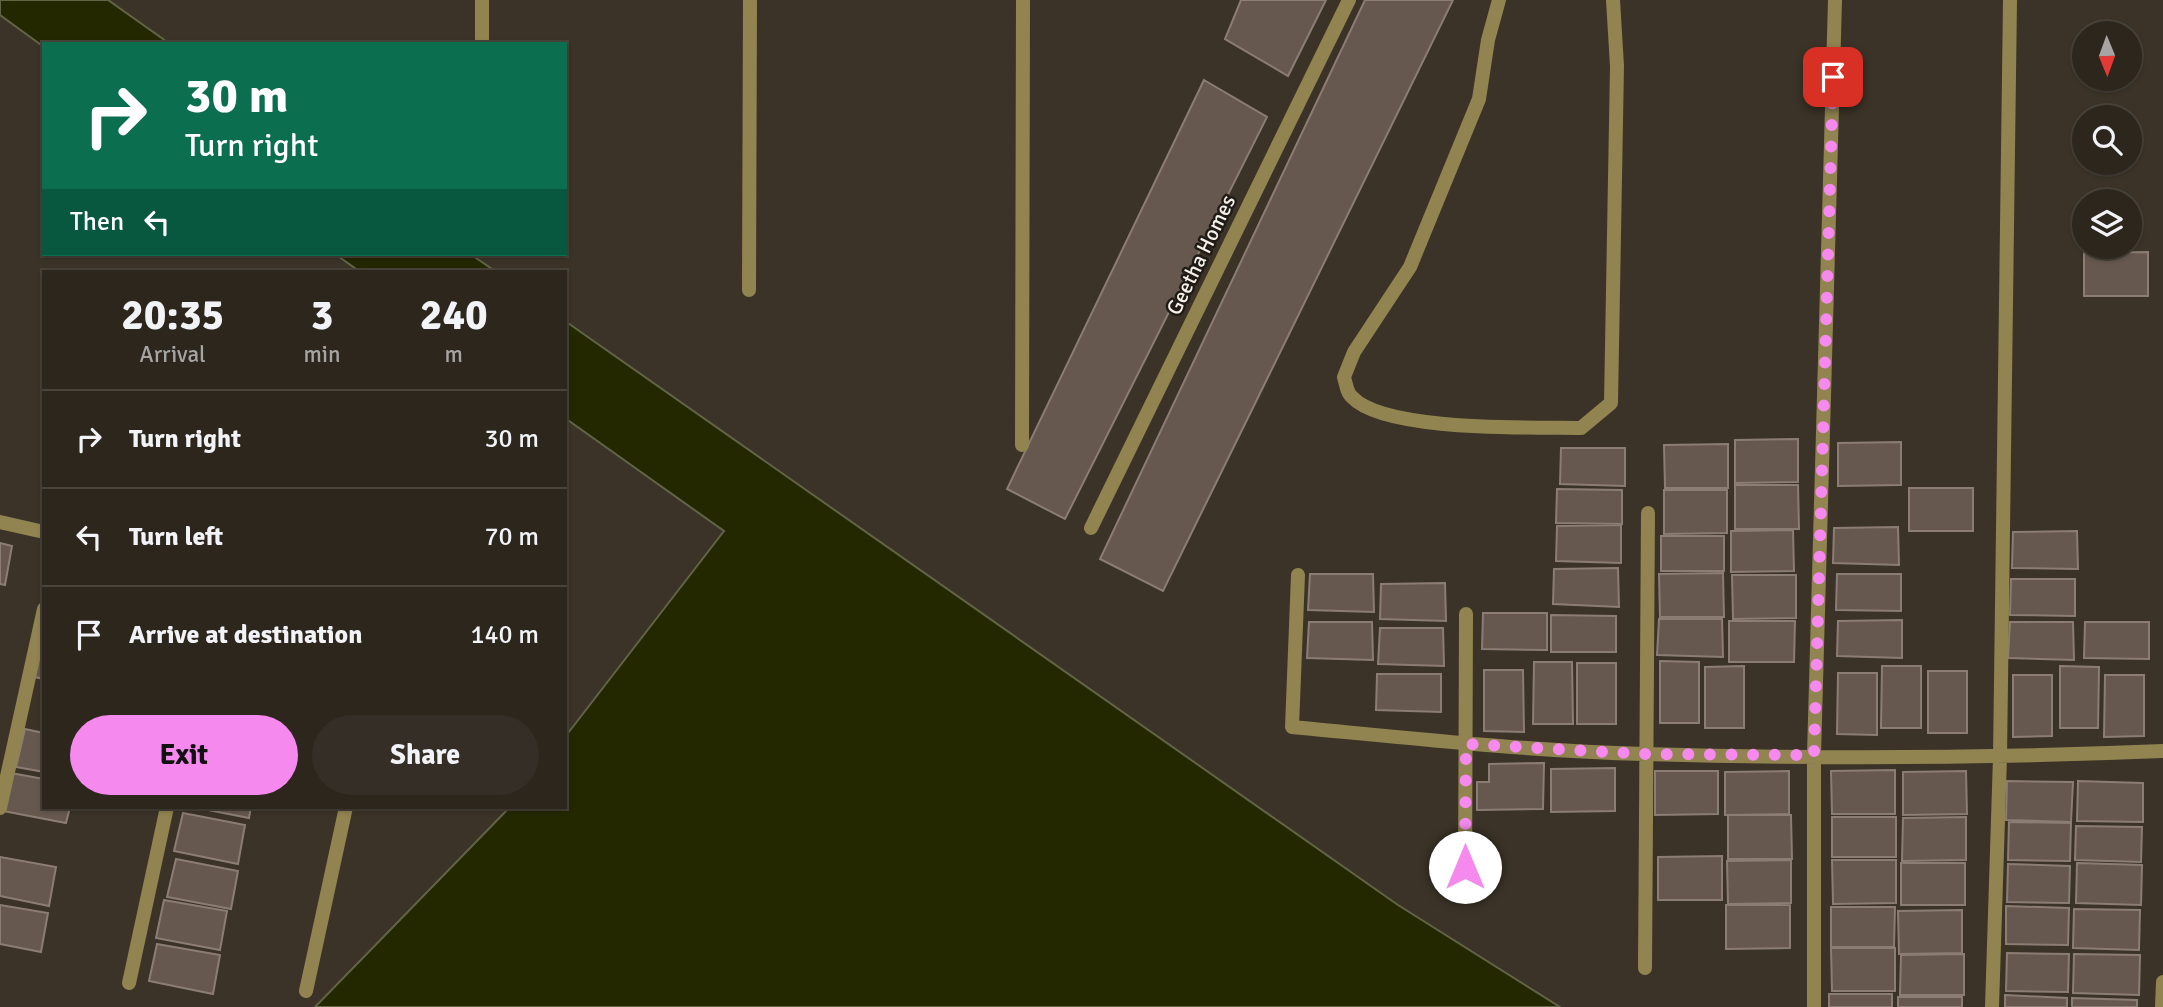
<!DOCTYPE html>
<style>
:root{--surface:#2c261d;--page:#342e26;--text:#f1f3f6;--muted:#a6a5a4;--line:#48433b;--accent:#f589ee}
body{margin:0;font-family:Signika,sans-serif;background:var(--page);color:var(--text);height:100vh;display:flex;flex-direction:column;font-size:26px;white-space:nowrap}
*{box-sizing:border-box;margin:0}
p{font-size:23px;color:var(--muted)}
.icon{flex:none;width:38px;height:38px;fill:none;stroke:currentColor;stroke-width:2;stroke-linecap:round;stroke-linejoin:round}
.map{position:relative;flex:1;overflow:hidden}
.details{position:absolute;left:42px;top:270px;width:525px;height:539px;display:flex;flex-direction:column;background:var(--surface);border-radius:0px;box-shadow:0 2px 5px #0004,0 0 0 2px var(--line)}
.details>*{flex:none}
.banner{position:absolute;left:42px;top:42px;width:525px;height:214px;border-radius:0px;box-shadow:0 2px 5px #0004,0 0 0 2px var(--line);background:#0b6e4f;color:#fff;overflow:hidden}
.needle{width:46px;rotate:179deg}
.tools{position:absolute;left:2072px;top:21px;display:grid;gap:14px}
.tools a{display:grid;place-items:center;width:70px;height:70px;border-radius:50%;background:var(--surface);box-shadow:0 2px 5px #0004,0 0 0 2px var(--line);font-size:35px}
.pin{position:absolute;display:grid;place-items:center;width:60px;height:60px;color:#fff;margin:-30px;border-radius:14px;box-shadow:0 4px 10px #0006}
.me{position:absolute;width:77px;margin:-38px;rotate:0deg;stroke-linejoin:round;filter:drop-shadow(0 0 5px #0008)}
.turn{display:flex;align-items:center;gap:24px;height:147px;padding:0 28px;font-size:32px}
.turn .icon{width:91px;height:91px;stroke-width:2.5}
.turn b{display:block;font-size:49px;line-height:60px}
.then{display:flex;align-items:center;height:66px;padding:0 28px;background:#0003;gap:14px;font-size:26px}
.eta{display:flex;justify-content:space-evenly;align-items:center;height:119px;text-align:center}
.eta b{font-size:42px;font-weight:700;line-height:49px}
.cta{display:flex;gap:14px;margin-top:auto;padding:14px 28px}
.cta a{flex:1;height:80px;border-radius:42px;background:var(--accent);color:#111;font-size:28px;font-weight:700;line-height:80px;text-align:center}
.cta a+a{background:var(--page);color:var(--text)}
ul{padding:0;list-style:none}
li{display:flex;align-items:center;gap:21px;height:98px;padding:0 28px;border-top:2px solid var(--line)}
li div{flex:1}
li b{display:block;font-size:26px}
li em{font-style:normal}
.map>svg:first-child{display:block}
.water{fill:#232800;stroke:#626446;stroke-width:2}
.building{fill:#66584f;stroke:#8c7d74;stroke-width:2}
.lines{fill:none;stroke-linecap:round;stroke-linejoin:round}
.lane{stroke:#918450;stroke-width:14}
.street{stroke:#918450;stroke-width:14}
.route{stroke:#f589ee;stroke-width:12;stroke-dasharray:0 21.6}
.labels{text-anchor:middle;stroke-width:5;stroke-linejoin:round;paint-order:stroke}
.street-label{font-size:21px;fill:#f6f0e9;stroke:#1f1b16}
</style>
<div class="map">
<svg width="2163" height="1007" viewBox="0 0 2163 1007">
<rect width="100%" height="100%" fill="#3b3327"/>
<path class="water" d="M0 0H108L170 44H44V47L0 15Z
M335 254H470L495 271H359Z
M565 321 1398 905 1560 1007H315L510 807H565V737L724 531 565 418Z"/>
<path class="building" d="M1241 0H1326L1288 76 1225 39Z
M1365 0H1453L1163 591 1100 559Z
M1204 80 1267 117 1065 519 1007 489Z
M2148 252V296H2084V253Z
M1798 439V482L1735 483V440Z
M1901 442V485L1838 486V443Z
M1728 444V488H1665L1664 445Z
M1561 448H1625V486L1560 484Z
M1735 485H1798L1799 529H1735Z
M1909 488H1973V531H1909Z
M1557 489 1622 490V524L1556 523Z
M1664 490H1727V533L1664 534Z
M1621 525V563L1556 561 1557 526Z
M1898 527 1899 565 1833 563 1834 528Z
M1793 530 1794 571 1731 572V531Z
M2077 531 2078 569 2012 568 2013 532Z
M1661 536H1724V571H1661Z
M0 543 12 546 5 585 0 584Z
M1618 568 1619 607 1553 604 1554 569Z
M1723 573 1724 617H1660L1659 574Z
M1310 574H1373L1374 612 1308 610Z
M1837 574H1901V611L1836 610Z
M1732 575H1796V618L1733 619Z
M2011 579H2075V616L2010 615Z
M1445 583 1446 621 1380 619 1381 584Z
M1483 613H1547V650L1482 649Z
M1551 615 1616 616V652H1551Z
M1659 619H1722L1723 657 1657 655Z
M1902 620V658L1837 656 1838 621Z
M1729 621H1795L1794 662H1729Z
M1309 622H1372L1373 660 1307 658Z
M2010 622H2073L2074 660 2008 658Z
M2085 622H2149V659L2084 658Z
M1380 628H1443L1444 666 1378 664Z
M44 640V679L34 677Z
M1660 661 1699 662V723H1660Z
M1534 662H1572L1573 724H1533Z
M1577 663H1616V724H1577Z
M1744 666V728H1705V667Z
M1882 666H1921V728H1881Z
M2060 666 2099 667 2098 728H2060Z
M1484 670H1523L1524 732 1484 731Z
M1928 671H1967V733H1928Z
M1838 673H1877V735L1837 734Z
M1377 674H1441V712L1376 710Z
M2013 675H2052V736L2013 737Z
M2105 675H2144V736L2104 737Z
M25 729 44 733V772L16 767Z
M1544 763 1543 809 1477 810V782H1489V764Z
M1615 768V811L1551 812V769Z
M1895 770V814H1832L1831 771Z
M1655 771H1718V814L1655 815Z
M1789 771V814L1725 815V772Z
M1966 771 1967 814 1903 815V772Z
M11 773 44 779V807H70L66 823 3 811Z
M2007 781 2073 782 2071 822 2006 820Z
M2078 781 2143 783V822L2077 821Z
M193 807H251L249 818Z
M183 813 245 825 238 864 174 851Z
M1728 815H1791L1792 859H1728Z
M1832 817H1896V857H1832Z
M1966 817V860L1902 861 1903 818Z
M2009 822 2071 823 2070 861 2008 860Z
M2076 826 2142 827 2141 862 2075 860Z
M1722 856V900H1658V857Z
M0 857 56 867 49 906 0 896Z
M176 859 238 871 231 909 167 897Z
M1791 860V903L1728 904 1727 861Z
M1832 860H1896V903L1833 904Z
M1901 863H1965V905H1901Z
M2077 863 2142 865 2141 905 2076 903Z
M2008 864 2070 866 2069 903 2007 902Z
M164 900 227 911 220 950 156 938Z
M0 905 48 913 41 952 0 944Z
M1726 905H1790V948L1726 949Z
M2006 906 2069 908 2068 945 2006 944Z
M1831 907H1895L1894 947H1831Z
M2074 909 2140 910 2139 950 2073 948Z
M1962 910V953L1899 954 1898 911Z
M157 944 220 955 213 994 149 981Z
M1831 948H1895V991H1832Z
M2007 953 2069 954 2068 992 2006 991Z
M1964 954V995H1900L1901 955Z
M2074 954 2140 955 2139 995 2073 993Z
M1829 994H1892V1007H1829Z
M2005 995 2067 998V1007H2005Z
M1898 997H1962V1007H1898Z
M2072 998 2137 1000V1007H2072Z"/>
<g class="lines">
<path class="lane" d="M1499 0 1488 40 1479 99 1410 267 1354 352 1344 377C1346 384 1347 393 1352 397 1384 432 1532 427 1581 428L1611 403 1617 66 1613 0"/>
<path class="street" d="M482 44V0
M749 290 750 0
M1022 445 1023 0
M0 522 44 532
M1091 528 1349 0
M1298 575 1292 727C1409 738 1527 751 1645 754 1817 759 1991 758 2163 751
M0 808 44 609
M1465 891 1466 614
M1645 968 1648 513
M129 983 167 807
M306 991 346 807
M1814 1007V755L1835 0
M1992 1007 2000 757 2010 0
M2162 1007 2163 982"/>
</g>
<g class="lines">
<path class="route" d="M1465 867 1466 744 1644 754 1814 755 1833 77"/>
</g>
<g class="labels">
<g class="street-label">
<text transform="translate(1201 255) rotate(-64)" y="7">Geetha Homes</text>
</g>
</g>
</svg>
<div class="tools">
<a><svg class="needle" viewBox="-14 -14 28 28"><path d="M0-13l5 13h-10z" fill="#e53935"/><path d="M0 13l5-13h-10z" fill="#a6a5a4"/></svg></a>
<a><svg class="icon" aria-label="search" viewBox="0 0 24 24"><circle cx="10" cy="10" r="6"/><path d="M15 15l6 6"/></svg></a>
<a><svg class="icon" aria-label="layers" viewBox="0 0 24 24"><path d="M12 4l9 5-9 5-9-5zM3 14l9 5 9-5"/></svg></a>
</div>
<div class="pin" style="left:1833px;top:77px;background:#d93025"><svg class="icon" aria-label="arrive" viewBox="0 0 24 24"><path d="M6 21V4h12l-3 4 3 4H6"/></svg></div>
<svg class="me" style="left:1465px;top:867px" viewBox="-20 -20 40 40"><circle r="19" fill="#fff"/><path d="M0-13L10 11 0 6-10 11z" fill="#f589ee"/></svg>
<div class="banner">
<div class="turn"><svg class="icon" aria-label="right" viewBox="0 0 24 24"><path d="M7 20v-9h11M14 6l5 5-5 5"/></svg><div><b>30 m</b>Turn right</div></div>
<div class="then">Then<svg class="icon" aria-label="left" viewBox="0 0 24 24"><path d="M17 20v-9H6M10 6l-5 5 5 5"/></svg></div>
</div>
<section class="details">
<div class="eta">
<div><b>20:35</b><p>Arrival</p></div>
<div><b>3</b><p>min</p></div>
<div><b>240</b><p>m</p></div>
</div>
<ul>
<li><svg class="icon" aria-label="right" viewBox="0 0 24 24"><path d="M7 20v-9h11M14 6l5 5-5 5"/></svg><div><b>Turn right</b></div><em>30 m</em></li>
<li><svg class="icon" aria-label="left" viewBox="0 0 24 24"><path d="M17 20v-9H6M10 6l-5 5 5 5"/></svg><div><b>Turn left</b></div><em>70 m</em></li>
<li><svg class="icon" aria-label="arrive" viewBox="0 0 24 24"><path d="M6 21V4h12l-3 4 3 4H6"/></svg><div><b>Arrive at destination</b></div><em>140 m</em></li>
</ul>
<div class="cta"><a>Exit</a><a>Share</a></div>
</section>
</div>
